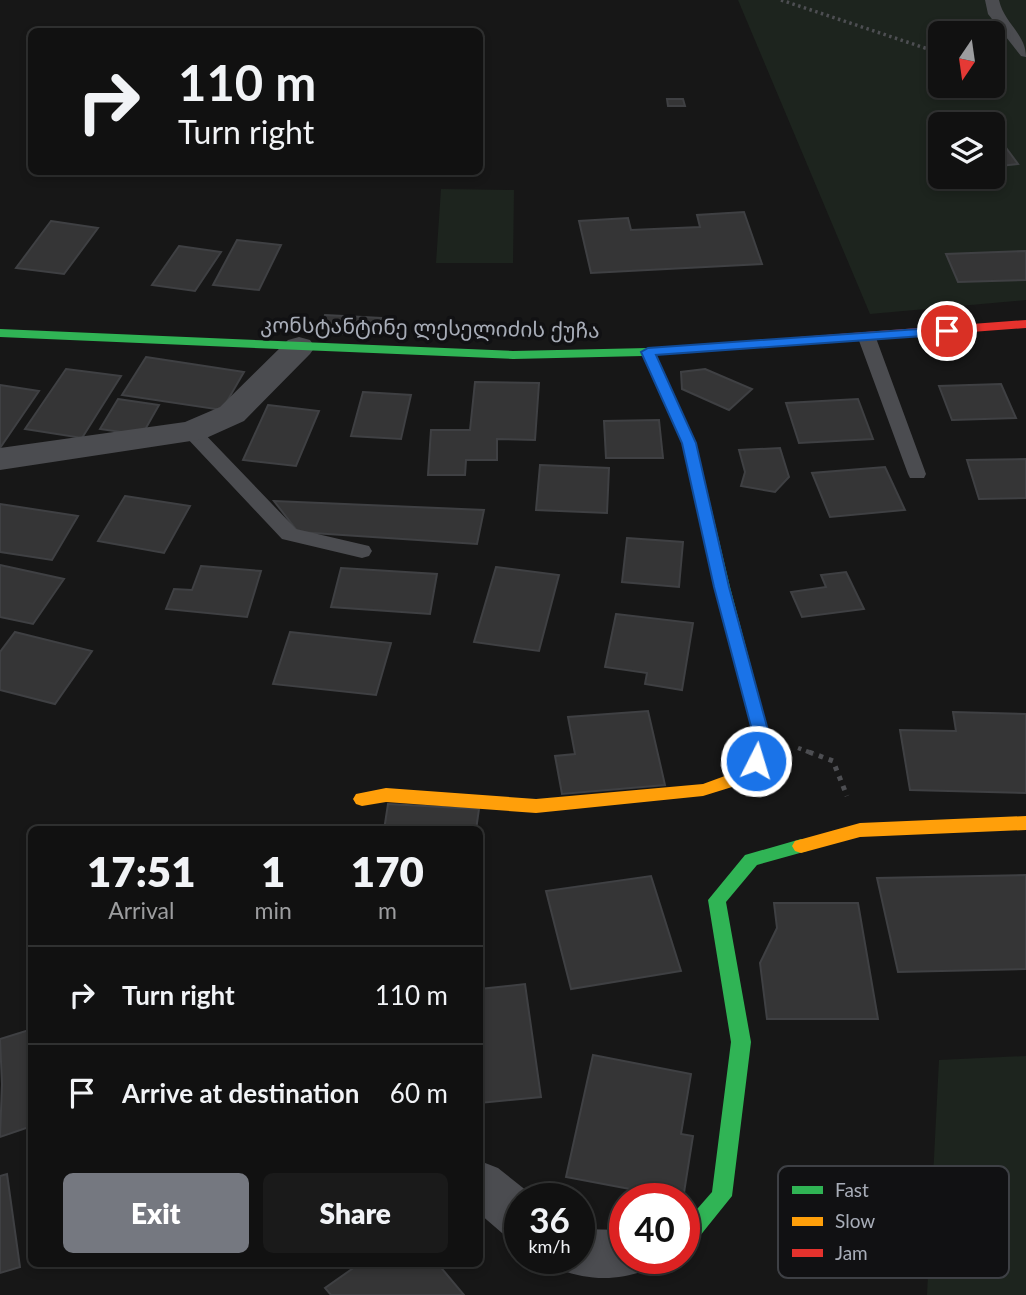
<!DOCTYPE html>
<meta charset="utf-8">
<style>
:root{--surface:#111;--page:#1a1a1a;--text:#f1f3f6;--muted:#9c9d9f;--line:#303131;--accent:#757880}
body{margin:0;font-family:Lato,"Noto Sans Georgian",sans-serif;background:var(--page);color:var(--text);height:100vh;display:flex;flex-direction:column;font-size:26px;white-space:nowrap}
*{box-sizing:border-box;margin:0}
p{font-size:23px;color:var(--muted)}
.icon{flex:none;width:38px;height:38px;fill:none;stroke:currentColor;stroke-width:2;stroke-linecap:round;stroke-linejoin:round}
.map{position:relative;flex:1;overflow:hidden}
.sheet{position:absolute;left:28px;top:826px;width:455px;height:441px;display:flex;flex-direction:column;background:var(--surface);border-radius:10px;box-shadow:0 4px 10px #0003,0 0 0 2px var(--line)}
.sheet>*{flex:none}
.top-card{position:absolute;left:28px;top:28px;width:455px;height:147px;border-radius:10px;box-shadow:0 4px 10px #0003,0 0 0 2px var(--line);background:#111;color:var(--text);overflow:hidden}
.needle{width:46px;rotate:193deg}
.controls{position:absolute;left:928px;top:21px;display:grid;gap:14px}
.controls a{display:grid;place-items:center;width:77px;height:77px;border-radius:10px;background:var(--surface);box-shadow:0 4px 10px #0003,0 0 0 2px var(--line);font-size:35px}
.speed{position:absolute;left:504px;top:1183px;display:flex;gap:14px;font-size:35px;font-weight:700;text-align:center}
.speed>*{display:grid;place-content:center;width:91px;height:91px;border-radius:50%;background:var(--surface);box-shadow:0 4px 10px #0003,0 0 0 2px var(--line);line-height:1}
.speed small{font-size:18px;font-weight:400}
.speed .limit{border:10px solid #d22;background:#fff;color:#111}
.pin{position:absolute;display:grid;place-items:center;width:60px;height:60px;color:#fff;margin:-30px;border:4px solid #fff;border-radius:50%;box-shadow:0 2px 7px #0007}
.me{position:absolute;width:77px;margin:-38px;rotate:5deg;stroke-linejoin:round;filter:drop-shadow(0 0 5px #0008)}
.turn{display:flex;align-items:center;gap:24px;height:147px;padding:0 35px;font-size:32px}
.turn .icon{width:91px;height:91px;stroke-width:2.5}
.turn b{display:block;font-size:49px;line-height:60px}
.eta{display:flex;justify-content:space-evenly;align-items:center;height:119px;text-align:center}
.eta b{font-size:42px;font-weight:800;line-height:49px}
.primary-button{display:flex;gap:14px;margin-top:auto;padding:14px 35px}
.primary-button a{flex:1;height:80px;border-radius:10px;background:var(--accent);color:#fff;font-size:28px;font-weight:800;line-height:80px;text-align:center}
.primary-button a+a{background:var(--page);color:var(--text)}
ul{padding:0;list-style:none}
li{display:flex;align-items:center;gap:21px;height:98px;padding:0 35px;border-top:2px solid var(--line)}
li div{flex:1}
li b{display:block;font-size:26px}
li em{font-style:normal}
.map>svg:first-child{display:block}
.green{fill:#1d241e;fill-rule:evenodd}
.building{fill:#353536;stroke:#3f4043;stroke-width:2}
.lines{fill:none;stroke-linecap:round;stroke-linejoin:round}
.path-far2{stroke:#4d4e52;stroke-width:3.5;stroke-dasharray:2.5 3.5;stroke-linecap:butt}
.path-far1{stroke:#4d4e52;stroke-width:4.5;stroke-dasharray:3.5 5;stroke-linecap:butt}
.path{stroke:#4d4e52;stroke-width:5;stroke-dasharray:4.5 6;stroke-linecap:butt}
.lane{fill:#4b4c50;fill-rule:evenodd}
.street{fill:#4b4c50;fill-rule:evenodd}
.fast{fill:#30b455;fill-rule:evenodd}
.slow{fill:#ff9f0a;fill-rule:evenodd}
.jam{fill:#e5322d;fill-rule:evenodd}
.route{fill:#1a73e8;stroke:#114b97;stroke-width:2}
.labels{text-anchor:middle;stroke-width:7;stroke-linejoin:round;paint-order:stroke}
.street-label{font-size:21px;fill:#a8adb8;stroke:#111113}
.key{fill:#111113;stroke:#3e4045;stroke-width:2}
.key-label{font-size:19px;fill:#a8adb8}
</style>
<div class="map">
<svg width="1026" height="1295" viewBox="0 0 1026 1295">
<rect width="100%" height="100%" fill="#171717"/>
<path class="green" d="M738 0H1026V300L870 314ZM940 33H992V86H940ZM940 124H992V177H940Z
M441 189 514 190 513 263H436Z
M1026 1056V1295H927L939 1060Z"/>
<path class="building" d="M667 99H683L685 106H668Z
M1004 145 1018 164 992 167V146Z
M744 212 762 264 591 273 579 221 628 218 631 230 700 227 697 215Z
M51 221 98 228 64 274 16 268Z
M237 240 281 245 259 290 213 285Z
M179 246 221 252 195 291 152 285Z
M1026 251V280L958 282 946 254Z
M325 315 381 318 378 335 321 333Z
M146 357 244 372 222 410 122 395Z
M66 369 121 376 82 438 25 429Z
M705 369 752 389 729 410 682 389 681 372Z
M475 382 539 383 535 440 497 439V460H466L465 475H428L431 430H470Z
M1001 384 1016 418 952 420 939 386Z
M0 385 39 391 0 448Z
M363 392 411 395 401 439 351 436Z
M118 399 159 405 142 435 100 429Z
M858 399 873 439 799 443 786 403Z
M268 405 319 411 296 466 243 460Z
M659 420 663 458H606L604 421Z
M780 448 789 477 775 492 741 486 745 472 739 450Z
M1026 459V498L979 499 967 460Z
M540 465 609 468 607 513 536 510Z
M885 467 905 510 830 517 812 473Z
M125 496 190 506 164 553 98 541Z
M274 501 484 510 477 544 298 532Z
M0 504 78 516 52 560 0 552Z
M627 538 683 542 679 587 622 582Z
M0 565 64 579 33 624 0 617Z
M201 566 261 571 247 617 166 609 174 589 192 590Z
M496 567 559 575 539 651 474 642Z
M341 568 437 574 430 614 331 607Z
M846 572 864 609 802 617 791 592 826 587 821 575Z
M616 614 693 623 682 690 645 684 647 673 605 667Z
M15 632 92 651 55 704 0 690V652Z
M290 632 391 643 376 695 273 684Z
M648 711 665 785 562 794 555 756 575 754 568 717Z
M953 712 1026 714V793L910 790 900 730 956 731Z
M388 804 479 809 476 830H384Z
M1026 875V969L898 972 877 878Z
M651 876 681 971 571 989 546 891Z
M774 903H858L878 1019H767L760 963 777 928Z
M525 984 541 1097 480 1103V989Z
M32 1029V1126L0 1137 2 1084 0 1039Z
M593 1055 691 1074 681 1134 693 1136 683 1199 566 1177Z
M7 1174 20 1267 0 1273V1176Z
M359 1264H438L464 1295H331L325 1288Z"/>
<g class="lines">
<path class="path-far2" d="M781 0 925 48 940 49"/>
<path class="path-far1" d="M798 748 814 754"/>
<path class="path" d="M809 752 833 761 847 796"/>
<path class="lane" d="M985 0H999C1004 23 1026 34 1026 57L1021 56 988 14Z
M867 333 876 338 926 474 924 478H910L908 474 858 338Z
M192 426 199 428 296 529 369 546 372 551 369 556 362 558 282 539 185 436 183 432 185 428Z"/>
<path class="street" d="M299 337 310 340 315 347 310 354 244 421 204 439 0 470V448L185 422 220 407 288 340Z
M480 1161 498 1168 537 1199H520V1239L502 1233 480 1214Z
M579 1229 625 1230V1258H649L643 1271C617 1281 587 1280 561 1270L556 1258H579Z"/>
<path class="fast" d="M0 329 513 351 648 348 804 338V344L799 345 656 355 696 443 730 587 769 734 766 745H754L753 734 714 587 682 443 643 356 513 359 0 337Z
M801 839 807 841 810 846 807 851 757 865 726 902 751 1042 732 1196 691 1247 684 1250V1224L712 1192 731 1042 708 900 745 855Z"/>
<path class="slow" d="M760 735 766 737 768 741 762 765 745 783 703 796 536 813 386 802 362 806 356 804 353 799 356 794 386 788 536 799 703 784 733 773 748 758 754 737Z
M1026 816V830L860 837 801 853 795 851 792 846 795 841 860 823Z"/>
<path class="jam" d="M1026 320V328L799 345 792 341 799 337Z"/>
</g>
<path class="route" d="M947 327 953 331 951 334 656 355 696 443 729 587 769 734 762 765H750L748 761 753 734 714 587 682 443 641 352 648 348Z"/>
<g class="labels">
<g class="street-label">
<text transform="translate(430 328) rotate(1)" y="7">კონსტანტინე ლესელიძის ქუჩა</text>
</g>
</g>
<rect x="778" y="1166" width="231" height="112" rx="10" class="key"/>
<rect x="792" y="1186" width="31" height="8" fill="#30b455"/>
<rect x="792" y="1217" width="31" height="9" fill="#ff9f0a"/>
<rect x="792" y="1249" width="31" height="8" fill="#e5322d"/>
<g class="key-label">
<text x="835" y="1197">Fast</text>
<text x="835" y="1228">Slow</text>
<text x="835" y="1260">Jam</text>
</g>
</svg>
<div class="controls">
<a><svg class="needle" viewBox="-14 -14 28 28"><path d="M0-13l5 13h-10z" fill="#e53935"/><path d="M0 13l5-13h-10z" fill="#9c9d9f"/></svg></a>
<a><svg class="icon" aria-label="layers" viewBox="0 0 24 24"><path d="M12 4l9 5-9 5-9-5zM3 14l9 5 9-5"/></svg></a>
</div>
<div class="speed"><div>36<small>km/h</small></div><div class="limit">40</div></div>
<div class="pin" style="left:947px;top:331px;background:#d93025"><svg class="icon" aria-label="arrive" viewBox="0 0 24 24"><path d="M6 21V4h12l-3 4 3 4H6"/></svg></div>
<svg class="me" style="left:756px;top:761px" viewBox="-20 -20 40 40"><circle r="17" fill="#1a73e8" stroke="#fff" stroke-width="3"/><path d="M0-11L8 9 0 5-8 9z" fill="#fff"/></svg>
<div class="top-card">
<div class="turn"><svg class="icon" aria-label="right" viewBox="0 0 24 24"><path d="M7 20v-9h11M14 6l5 5-5 5"/></svg><div><b>110 m</b>Turn right</div></div>
</div>
<section class="sheet">
<div class="eta">
<div><b>17:51</b><p>Arrival</p></div>
<div><b>1</b><p>min</p></div>
<div><b>170</b><p>m</p></div>
</div>
<ul>
<li><svg class="icon" aria-label="right" viewBox="0 0 24 24"><path d="M7 20v-9h11M14 6l5 5-5 5"/></svg><div><b>Turn right</b></div><em>110 m</em></li>
<li><svg class="icon" aria-label="arrive" viewBox="0 0 24 24"><path d="M6 21V4h12l-3 4 3 4H6"/></svg><div><b>Arrive at destination</b></div><em>60 m</em></li>
</ul>
<div class="primary-button"><a>Exit</a><a>Share</a></div>
</section>
</div>
